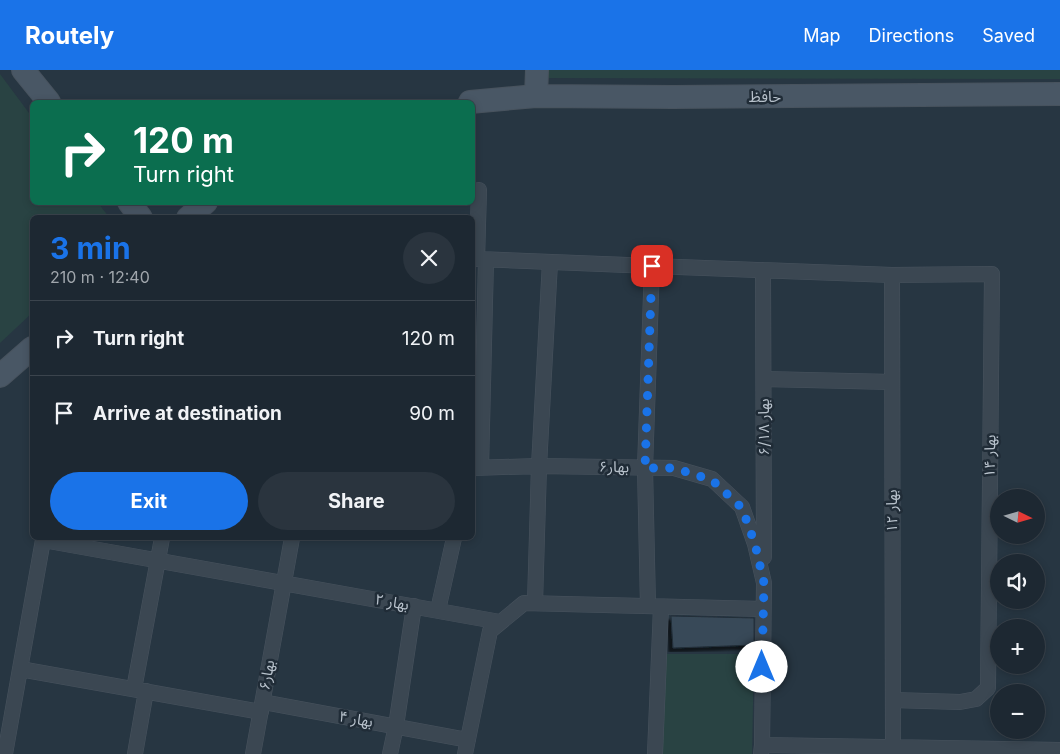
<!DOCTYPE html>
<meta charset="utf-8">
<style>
:root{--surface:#1d2832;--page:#2a343e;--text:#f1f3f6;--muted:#a0a6ac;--line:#3b444d;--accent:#1a73e8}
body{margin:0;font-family:Inter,"Noto Sans Arabic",sans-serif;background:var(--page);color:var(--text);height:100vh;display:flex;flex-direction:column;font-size:19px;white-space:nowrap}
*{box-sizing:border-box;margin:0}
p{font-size:16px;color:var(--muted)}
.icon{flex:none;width:28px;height:28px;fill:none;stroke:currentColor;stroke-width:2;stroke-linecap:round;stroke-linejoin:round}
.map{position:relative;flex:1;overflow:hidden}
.details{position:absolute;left:30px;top:145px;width:445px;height:325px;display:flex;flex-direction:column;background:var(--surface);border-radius:8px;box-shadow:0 2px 8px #0003,0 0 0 1px var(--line)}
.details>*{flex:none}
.hud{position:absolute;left:30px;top:30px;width:445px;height:105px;border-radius:8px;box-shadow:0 2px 8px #0003,0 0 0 1px var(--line);background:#0b6e4f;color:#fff;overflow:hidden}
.needle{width:32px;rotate:95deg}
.controls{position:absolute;left:990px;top:419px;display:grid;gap:10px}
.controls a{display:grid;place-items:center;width:55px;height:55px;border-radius:50%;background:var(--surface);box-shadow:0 2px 8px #0003,0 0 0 1px var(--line);font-size:25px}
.pin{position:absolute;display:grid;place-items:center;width:42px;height:42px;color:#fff;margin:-21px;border-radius:10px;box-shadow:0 2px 8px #0006}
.me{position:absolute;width:55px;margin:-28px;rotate:0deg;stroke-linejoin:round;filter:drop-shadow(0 0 4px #0008)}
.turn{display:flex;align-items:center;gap:18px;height:105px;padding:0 20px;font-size:22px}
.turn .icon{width:65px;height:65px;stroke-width:2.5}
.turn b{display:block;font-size:35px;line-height:42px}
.round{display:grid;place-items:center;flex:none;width:52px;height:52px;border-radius:26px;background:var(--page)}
.overview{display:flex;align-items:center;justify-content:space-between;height:85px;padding:0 20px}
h1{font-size:30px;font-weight:700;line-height:38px;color:var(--accent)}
.cta{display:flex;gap:10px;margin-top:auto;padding:10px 20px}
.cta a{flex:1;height:58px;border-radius:30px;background:var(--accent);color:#fff;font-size:20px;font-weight:700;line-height:58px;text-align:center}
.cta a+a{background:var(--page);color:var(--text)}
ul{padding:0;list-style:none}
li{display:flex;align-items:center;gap:15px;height:75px;padding:0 20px;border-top:1px solid var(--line)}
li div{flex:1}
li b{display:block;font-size:19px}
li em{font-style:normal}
header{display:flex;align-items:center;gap:30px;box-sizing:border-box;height:70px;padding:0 25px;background:var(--accent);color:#fff}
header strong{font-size:24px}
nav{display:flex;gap:28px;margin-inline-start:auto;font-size:18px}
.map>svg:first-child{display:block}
.green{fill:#294343}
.building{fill:#394a58;stroke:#222e39;filter:url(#shadow)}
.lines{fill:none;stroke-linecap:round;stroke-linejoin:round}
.minor-casing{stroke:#48535e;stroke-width:16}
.secondary-casing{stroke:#48535e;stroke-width:24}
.minor{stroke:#3b4752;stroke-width:15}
.secondary{stroke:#495765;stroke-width:22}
.route{stroke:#1a73e8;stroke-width:9;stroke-dasharray:0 16.2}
.labels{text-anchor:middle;stroke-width:5;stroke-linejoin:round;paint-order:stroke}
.street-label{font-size:15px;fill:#b8c2cc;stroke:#202c37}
</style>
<header>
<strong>Routely</strong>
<nav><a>Map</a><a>Directions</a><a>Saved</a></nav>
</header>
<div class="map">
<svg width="1060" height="684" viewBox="0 0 1060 684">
<defs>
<filter id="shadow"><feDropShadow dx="-4" dy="4" stdDeviation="1" flood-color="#0009"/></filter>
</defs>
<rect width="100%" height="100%" fill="#273642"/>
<path class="green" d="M539 0H1060V9L539 8Z
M0 4 32 47V132L98 133 109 147 32 148V243L0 273Z
M664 584H754L752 684H661Z"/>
<path class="building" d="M671 546 754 548V575L673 578Z"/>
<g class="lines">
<g class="minor-casing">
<path id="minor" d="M479 120 477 189 652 196 645 398 648 536
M652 196 892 205 992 204 988 618 976 629 960 632 893 630
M763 200 764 487
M892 205 893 677
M764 309 892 312
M481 397 486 190
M472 398 539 396 674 398 712 409 742 437 755 474 764 513 762 675
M535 533 539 396 550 192
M438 540 454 468
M20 599 43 470 500 552
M134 619 162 468
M263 632 468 670
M5 684 20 599 261 642
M135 684 146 621
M253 684 292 468
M390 684 396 656 414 536
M465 684 490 561 524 533 763 539
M655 684 661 537
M761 684 762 675 1060 680"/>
</g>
<g class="secondary-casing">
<path id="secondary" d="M23 0 49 32
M536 26 537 0
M470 32 536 26 673 27 1060 24
M129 132 141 148
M188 148 206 132
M0 306 32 278"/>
</g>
<use href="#minor" class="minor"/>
<use href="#secondary" class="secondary"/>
</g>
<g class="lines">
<path class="route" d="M652 196 645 398H674L712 410 742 438 755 474 764 513 762 597"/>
</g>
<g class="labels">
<g class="street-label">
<text x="765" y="32">حافظ</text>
<text transform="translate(764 357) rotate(-90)" y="5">بهار ۶/۱۸</text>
<text transform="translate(990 386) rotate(-89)" y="5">بهار ۱۴</text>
<text transform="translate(614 397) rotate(1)" y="5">بهار۶</text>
<text transform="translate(892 441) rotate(-90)" y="5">بهار ۱۲</text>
<text transform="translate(392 532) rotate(10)" y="5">بهار ۲</text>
<text transform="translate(267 605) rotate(-80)" y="5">بهار۶</text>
<text transform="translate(356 649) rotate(10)" y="5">بهار ۴</text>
</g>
</g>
</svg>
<div class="controls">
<a><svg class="needle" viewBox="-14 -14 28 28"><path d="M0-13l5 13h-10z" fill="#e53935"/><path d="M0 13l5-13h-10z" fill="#a0a6ac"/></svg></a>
<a><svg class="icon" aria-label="sound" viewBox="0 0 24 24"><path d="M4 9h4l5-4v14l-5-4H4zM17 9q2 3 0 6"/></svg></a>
<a>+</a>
<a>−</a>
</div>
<div class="pin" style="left:652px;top:196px;background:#d93025"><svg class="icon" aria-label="arrive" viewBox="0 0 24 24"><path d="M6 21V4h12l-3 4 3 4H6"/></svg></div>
<svg class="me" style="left:762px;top:597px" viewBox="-20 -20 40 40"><circle r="19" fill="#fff"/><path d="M0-13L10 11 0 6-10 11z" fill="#1a73e8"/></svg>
<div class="hud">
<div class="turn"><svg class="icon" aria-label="right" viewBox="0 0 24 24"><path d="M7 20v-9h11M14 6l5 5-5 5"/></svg><div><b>120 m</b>Turn right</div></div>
</div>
<section class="details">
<div class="overview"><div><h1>3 min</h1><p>210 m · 12:40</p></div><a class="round"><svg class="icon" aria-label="close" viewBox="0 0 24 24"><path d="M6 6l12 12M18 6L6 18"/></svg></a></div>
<ul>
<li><svg class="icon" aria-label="right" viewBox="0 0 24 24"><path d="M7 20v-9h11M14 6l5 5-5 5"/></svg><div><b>Turn right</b></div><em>120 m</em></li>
<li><svg class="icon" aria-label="arrive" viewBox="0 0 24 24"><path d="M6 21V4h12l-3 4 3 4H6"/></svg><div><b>Arrive at destination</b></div><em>90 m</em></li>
</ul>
<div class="cta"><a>Exit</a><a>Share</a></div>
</section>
</div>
